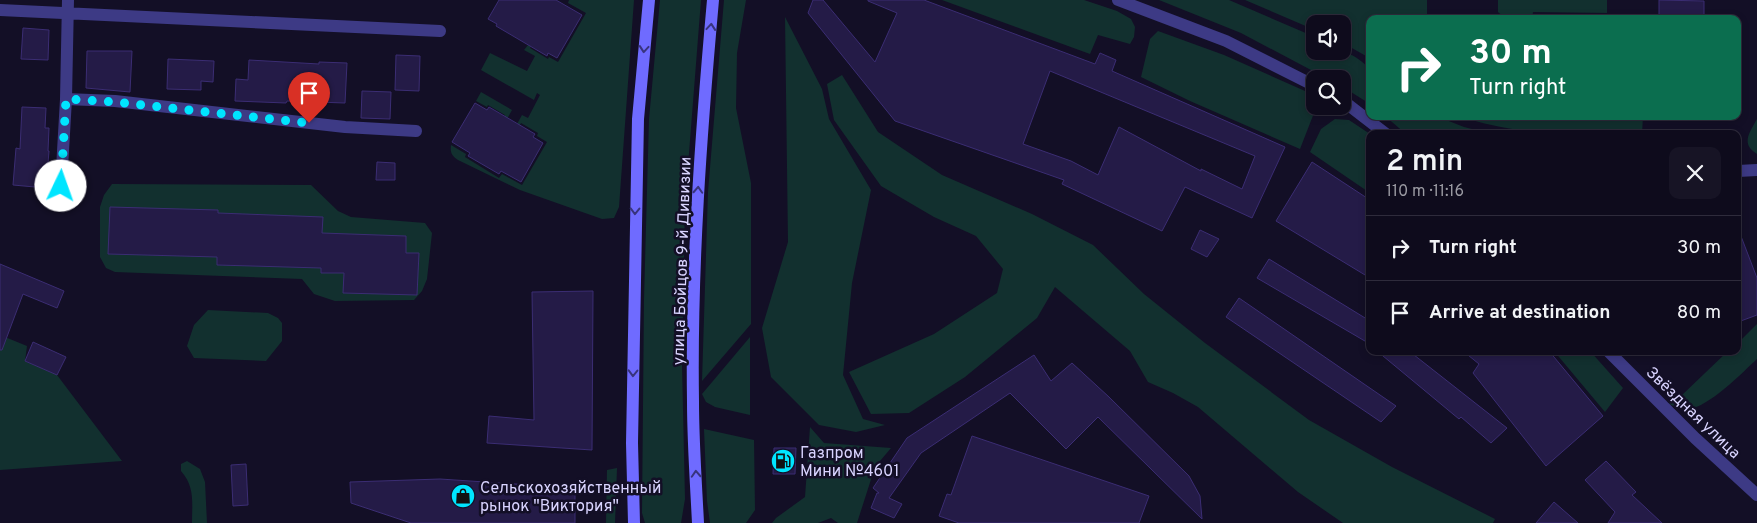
<!DOCTYPE html>
<meta charset="utf-8">
<style>
:root{--surface:#0e0b1c;--page:#171425;--text:#f1f3f6;--muted:#9b9ba3;--line:#2e2b3b}
body{margin:0;font-family:Overpass,sans-serif;background:var(--page);color:var(--text);height:100vh;display:flex;flex-direction:column;font-size:19px;white-space:nowrap}
*{box-sizing:border-box;margin:0}
p{font-size:16px;color:var(--muted)}
.icon{flex:none;width:28px;height:28px;fill:none;stroke:currentColor;stroke-width:2;stroke-linecap:round;stroke-linejoin:round}
.map{position:relative;flex:1;overflow:hidden}
.panel{position:absolute;left:1366px;top:130px;width:375px;height:225px;display:flex;flex-direction:column;background:var(--surface);border-radius:10px;box-shadow:0 2px 8px #0003,0 0 0 1px var(--line)}
.panel>*{flex:none}
.top-card{position:absolute;left:1366px;top:15px;width:375px;height:105px;border-radius:10px;box-shadow:0 2px 8px #0003,0 0 0 1px var(--line);background:#0b6e4f;color:#fff;overflow:hidden}
.controls{position:absolute;left:1306px;top:15px;display:grid;gap:10px}
.controls a{display:grid;place-items:center;width:45px;height:45px;border-radius:10px;background:var(--surface);box-shadow:0 2px 8px #0003,0 0 0 1px var(--line);font-size:25px}
.pin{position:absolute;display:grid;place-items:center;width:42px;height:42px;color:#fff;margin:-51px -21px;border-radius:50% 50% 50% 0;rotate:-45deg;box-shadow:0 0 5px #0007}
.pin .icon{rotate:45deg}
.me{position:absolute;width:55px;margin:-28px;rotate:3deg;stroke-linejoin:round;filter:drop-shadow(0 0 4px #0008)}
.turn{display:flex;align-items:center;gap:18px;height:105px;padding:0 20px;font-size:22px}
.turn .icon{width:65px;height:65px;stroke-width:2.5}
.turn b{display:block;font-size:35px;line-height:42px}
.round{display:grid;place-items:center;flex:none;width:52px;height:52px;border-radius:10px;background:var(--page)}
.headline{display:flex;align-items:center;justify-content:space-between;height:85px;padding:0 20px}
h1{font-size:30px;font-weight:600;line-height:38px}
ul{padding:0;list-style:none}
li{display:flex;align-items:center;gap:15px;height:65px;padding:0 20px;border-top:1px solid var(--line)}
li div{flex:1}
li b{display:block;font-size:19px}
li em{font-style:normal}
.map>svg:first-child{display:block}
.green{fill:#12302f}
.building{fill:#241b47;stroke:#3b2d73;fill-rule:evenodd}
.lines{fill:none;stroke-linecap:round;stroke-linejoin:round}
.minor{stroke:#3d3a85;stroke-width:12}
.secondary{stroke:#6f6bff;stroke-width:12}
.oneway{stroke:#38347d}
.route{stroke:#00e5ff;stroke-width:9;stroke-dasharray:0 16.2}
.labels{text-anchor:middle;stroke-width:5;stroke-linejoin:round;paint-order:stroke}
.street-label{font-size:16px;fill:#d9d4ff;stroke:#130f26}
.poi-label{font-size:16px;fill:#d9d4ff;stroke:#130f26;text-anchor:start}
</style>
<div class="map">
<svg width="1757" height="523" viewBox="0 0 1757 523">
<rect width="100%" height="100%" fill="#130f26"/>
<path class="green" d="M569 0H634L619 207 614 218 602 219 520 190 458 160C452 156 450 153 451 145L466 154 465 157 499 178 502 174 522 185 547 142 537 136 538 133 521 123 520 125 517 124 522 115 528 118 540 95 537 93 534 100 481 70 490 53 527 71 535 56 524 50 528 45 531 46 530 48 548 59 549 57 558 62 586 13 568 3Z
M660 0H701L685 204 682 365 685 499 681 523H645L642 513 644 299 649 119Z
M724 0H746L737 53 736 108 751 183V324L702 381 708 192Z
M942 0H1084L1117 11 1131 19 1135 27 1134 37 1130 44 1098 35 1090 54Z
M1159 0H1229L1315 37V51C1341 51 1350 49 1370 69V104L1343 87 1342 79H1328L1241 33Z
M1245 0H1427V19H1370V59L1366 56 1343 43 1342 24H1315V30Z
M1498 0H1607V13L1533 12 1532 19H1506L1498 12Z
M785 17 822 89 829 119 871 190 852 283 843 375 863 419 885 425 856 432 819 425 771 377 762 328 788 242Z
M1158 31 1224 55 1305 91 1313 101 1314 113 1300 149 1190 101 1141 77 1150 39Z
M842 75 878 132 942 175 1032 214 1093 245 1144 294 1205 343 1309 420 1392 467 1495 519 1493 523H1343L1298 492 1198 407 1173 393 1148 382 1130 351 1055 287 1037 318 965 377 909 413 871 414 849 372 934 334 997 293 1003 269 976 236 934 217 881 186 834 120 827 84Z
M481 92 512 110 507 119 504 117 505 115 488 105 487 107 476 101Z
M1385 116H1436L1464 127 1492 134H1406Z
M1460 116H1643L1642 134C1581 134 1519 137 1460 116Z
M1335 119 1349 120 1370 134V193L1310 152 1321 129Z
M1757 119V154C1740 144 1750 132 1757 119Z
M112 184 311 185 338 211 351 217 425 223 432 233 427 279 422 291 414 300 335 301 314 294 302 279 115 272 106 268 100 257V207L104 195Z
M208 310 268 313 278 318 282 323V341L266 361 194 358 187 346 194 325Z
M1757 324V359C1743 372 1708 408 1688 409 1682 409 1675 407 1669 404L1681 396 1728 351H1738V343Z
M0 335 27 346 25 361 57 375 122 461 0 470Z
M750 337V415L715 407 706 402 702 394Z
M1554 351H1590L1623 388 1605 412Z
M810 427 824 443 891 448 875 467 857 523H838L831 518 818 523H772L776 518 805 497Z
M704 429 754 440 755 510 746 523H710L707 501Z
M187 461 200 469 205 482 207 523H192C192 502 195 487 181 471V464Z
M617 468 615 523H606L607 470Z"/>
<path class="building" d="M499 0H556L582 15 557 58 548 53 547 56 496 26 497 24 488 19Z
M813 0H823L875 62 897 13 868 1V0H924L1095 64 1100 53 1116 60 1112 71 1285 147 1252 218 1185 187 1162 231 1062 184 1064 180 895 121 808 13ZM1050 71 1255 156 1242 189 1201 169V171L1119 127 1098 175 1071 161 1023 144Z
M1659 0 1704 1V19H1659Z
M23 28 49 30 48 60 21 59Z
M87 51H132L130 92 86 88Z
M396 55 420 56 419 91 395 90Z
M168 59 214 61 213 82 201 81V90L167 89Z
M249 60 319 64V62L347 63 345 103 287 101 286 103 235 101 236 79 248 80Z
M362 91 391 92 390 119 361 118Z
M475 103 487 110 489 107 535 134 533 137 543 143 521 182 501 171 499 174 468 156 470 153 452 142Z
M22 107 46 108 45 128H49L48 151H49L46 188 13 185 16 148 20 149Z
M377 162 395 163V180H376Z
M1312 162 1370 200V278L1276 221Z
M110 207 218 210V213L323 217 322 233 406 236V253H419L417 295 343 293 344 273H321V268L217 265V257L108 254Z
M1200 230 1219 239 1207 257 1191 249Z
M1738 231H1739L1757 278V315L1738 322Z
M1269 259 1370 321V344L1257 278Z
M0 264 64 291 57 308 23 294 2 350H0Z
M593 291 592 450 487 443 489 416 534 420 532 292Z
M1239 298 1396 406 1381 422 1226 317Z
M33 342 66 357 57 375 25 361Z
M1377 351H1409L1507 428 1491 443 1461 417 1459 419Z
M1463 351H1549L1603 416 1546 466 1473 373 1479 364Z
M1034 355 1051 381 1072 363 1109 397 1189 476 1200 496 1202 519 1098 417 1066 449 1010 393 921 453 889 498 902 504 894 518 871 508 877 493H879L873 488 907 438Z
M972 436 1149 496 1139 523H959L939 516 947 494 951 495Z
M774 448H796L795 474H773Z
M1606 461 1636 492 1632 495 1662 523H1608L1615 512 1585 480Z
M246 464 248 505 233 506 231 465Z
M440 479 575 488V523H411L351 503 350 482Z
M1554 502 1578 523H1536Z"/>
<g class="lines">
<path class="minor" d="M1118 0 1226 41 1315 86
M0 10 440 31
M66 99 115 101 345 127 416 131
M1342 100 1386 134
M1738 171 1757 170
M61 186 66 99 68 0
M1608 351 1695 438 1757 495"/>
<path class="secondary" d="M634 523 632 443 638 119 649 0
M698 523C696 483 693 442 693 402 691 267 701 134 713 0"/>
</g>
<defs><path id="oneway-chevron" d="M-2-3.5L2.5 0L-2 3.5" fill="none" stroke-width="1.6" stroke-linecap="round" stroke-linejoin="round" transform="scale(1.25)"/></defs>
<g class="oneway">
<use href="#oneway-chevron" transform="translate(711 27) rotate(-85)"/>
<use href="#oneway-chevron" transform="translate(644 49) rotate(95)"/>
<use href="#oneway-chevron" transform="translate(698 190) rotate(-87)"/>
<use href="#oneway-chevron" transform="translate(635 211) rotate(91)"/>
<use href="#oneway-chevron" transform="translate(633 373) rotate(91)"/>
<use href="#oneway-chevron" transform="translate(696 474) rotate(-93)"/>
</g>
<g class="lines">
<path class="route" d="M61 186 66 99 115 102 309 123"/>
</g>
<defs>
<g id="fuel-disc" transform="scale(1.25)"><circle r="9.5" fill="#00e5ff" stroke="#130f26"/><path d="M-5.5-6h7V0h2V4h1.3V-2.5L3-4.5l.8-.8L6-3V5H2.5V1h-1V6h-7ZM-4.2-4.7v3.2H.2V-4.7Z" fill="#111"/></g>
<g id="shop-disc" transform="scale(1.25)"><circle r="9.5" fill="#00e5ff" stroke="#130f26"/><path d="M-5-2.5h2.3a2.7 3.5 0 0 1 5.4 0H5L5.5 6h-11ZM-1.5-2.5h3a1.5 2.3 0 0 0-3 0Z" fill="#111"/></g>
</defs>
<g fill-rule="evenodd">
<use href="#fuel-disc" x="783" y="461"/>
<use href="#shop-disc" x="463" y="496"/>
</g>
<g class="labels">
<g class="street-label">
<text transform="translate(681 261) rotate(-88)" y="6">улица Бойцов 9-й Дивизии</text>
<text transform="translate(1694 412) rotate(44)" y="6">Звёздная улица</text>
</g>
<g class="poi-label">
<text x="800" y="458">Газпром<tspan x="800" dy="18">Мини №4601</tspan></text>
<text x="480" y="493">Сельскохозяйственный<tspan x="480" dy="18">рынок "Виктория"</tspan></text>
</g>
</g>
</svg>
<div class="controls">
<a><svg class="icon" aria-label="sound" viewBox="0 0 24 24"><path d="M4 9h4l5-4v14l-5-4H4zM17 9q2 3 0 6"/></svg></a>
<a><svg class="icon" aria-label="search" viewBox="0 0 24 24"><circle cx="10" cy="10" r="6"/><path d="M15 15l6 6"/></svg></a>
</div>
<div class="pin" style="left:309px;top:123px;background:#d93025"><svg class="icon" aria-label="arrive" viewBox="0 0 24 24"><path d="M6 21V4h12l-3 4 3 4H6"/></svg></div>
<svg class="me" style="left:61px;top:186px" viewBox="-20 -20 40 40"><circle r="19" fill="#fff"/><path d="M0-13L10 11 0 6-10 11z" fill="#00e5ff"/></svg>
<div class="top-card">
<div class="turn"><svg class="icon" aria-label="right" viewBox="0 0 24 24"><path d="M7 20v-9h11M14 6l5 5-5 5"/></svg><div><b>30 m</b>Turn right</div></div>
</div>
<section class="panel">
<div class="headline"><div><h1>2 min</h1><p>110 m · 11:16</p></div><a class="round"><svg class="icon" aria-label="close" viewBox="0 0 24 24"><path d="M6 6l12 12M18 6L6 18"/></svg></a></div>
<ul>
<li><svg class="icon" aria-label="right" viewBox="0 0 24 24"><path d="M7 20v-9h11M14 6l5 5-5 5"/></svg><div><b>Turn right</b></div><em>30 m</em></li>
<li><svg class="icon" aria-label="arrive" viewBox="0 0 24 24"><path d="M6 21V4h12l-3 4 3 4H6"/></svg><div><b>Arrive at destination</b></div><em>80 m</em></li>
</ul>
</section>
</div>
